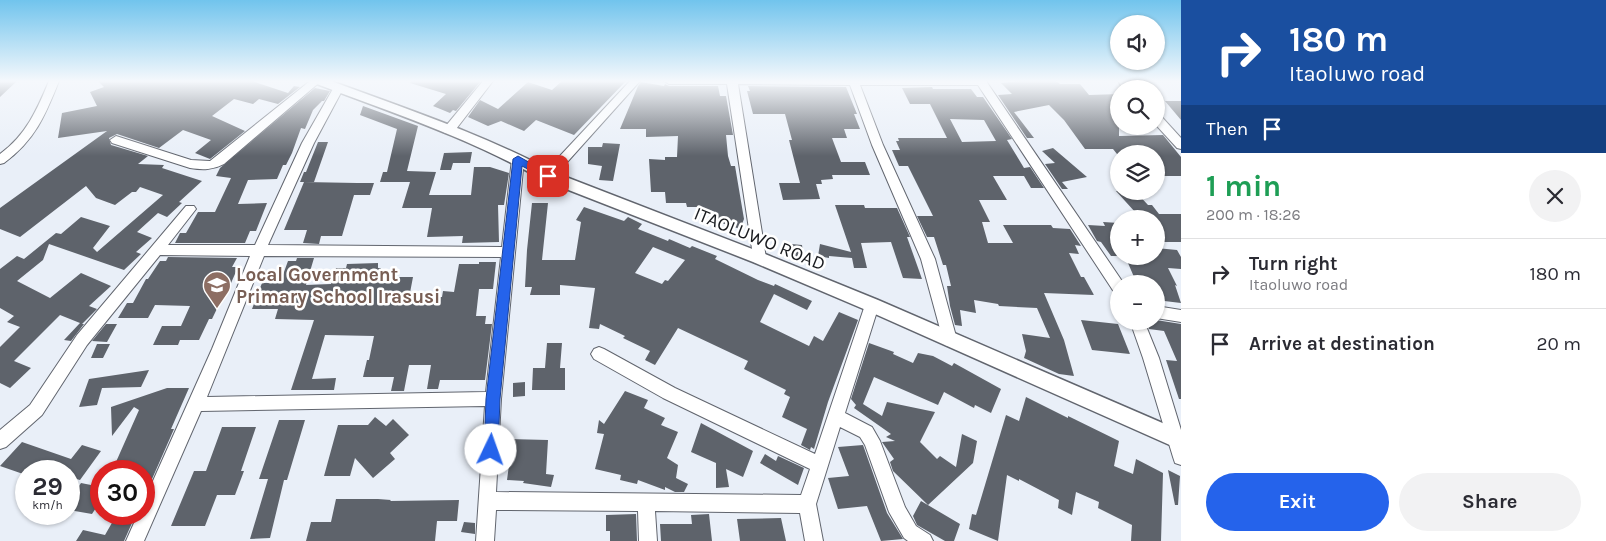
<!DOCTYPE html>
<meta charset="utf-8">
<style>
:root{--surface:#fff;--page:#f2f2f3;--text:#2b2b33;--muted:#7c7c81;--line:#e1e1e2;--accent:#2563eb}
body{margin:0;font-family:Karla,sans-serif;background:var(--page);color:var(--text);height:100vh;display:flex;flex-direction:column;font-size:19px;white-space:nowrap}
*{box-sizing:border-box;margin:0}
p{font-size:16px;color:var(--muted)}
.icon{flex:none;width:28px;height:28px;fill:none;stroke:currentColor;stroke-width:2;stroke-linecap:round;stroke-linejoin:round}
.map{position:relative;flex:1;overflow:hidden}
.details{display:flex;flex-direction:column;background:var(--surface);width:425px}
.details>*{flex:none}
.guide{background:#1a4fa0;color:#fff;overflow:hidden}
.fabs{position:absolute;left:1110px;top:15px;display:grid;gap:10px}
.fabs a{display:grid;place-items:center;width:55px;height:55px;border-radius:50%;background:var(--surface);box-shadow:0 1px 4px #0004;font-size:25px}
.speed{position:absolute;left:15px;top:460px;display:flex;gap:10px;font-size:25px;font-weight:700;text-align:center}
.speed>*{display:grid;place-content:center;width:65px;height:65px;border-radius:50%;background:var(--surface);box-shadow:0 1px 4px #0004;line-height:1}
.speed small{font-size:12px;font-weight:400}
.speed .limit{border:8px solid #d22;background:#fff;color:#111}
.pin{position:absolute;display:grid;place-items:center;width:42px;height:42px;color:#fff;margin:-21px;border-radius:10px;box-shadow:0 2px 8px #0006}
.me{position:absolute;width:55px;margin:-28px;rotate:3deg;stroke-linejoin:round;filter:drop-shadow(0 0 4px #0008)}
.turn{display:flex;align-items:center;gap:18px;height:105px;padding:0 25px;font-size:22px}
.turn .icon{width:65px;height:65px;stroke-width:2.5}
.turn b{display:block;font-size:35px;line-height:42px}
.then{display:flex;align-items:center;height:48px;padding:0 25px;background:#0003;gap:10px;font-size:19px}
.round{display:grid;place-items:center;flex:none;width:52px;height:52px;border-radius:26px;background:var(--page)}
.headline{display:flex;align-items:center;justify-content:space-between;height:85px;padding:0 25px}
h1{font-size:30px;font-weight:700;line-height:38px;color:#1e9e55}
.button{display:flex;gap:10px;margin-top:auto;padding:10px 25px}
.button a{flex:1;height:58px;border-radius:30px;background:var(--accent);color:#fff;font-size:20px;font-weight:700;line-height:58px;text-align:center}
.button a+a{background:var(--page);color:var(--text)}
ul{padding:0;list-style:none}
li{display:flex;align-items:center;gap:15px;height:70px;padding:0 25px;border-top:1px solid var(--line)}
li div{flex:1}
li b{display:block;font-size:19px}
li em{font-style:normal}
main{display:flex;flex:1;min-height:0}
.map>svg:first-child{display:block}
.building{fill:#5e636b;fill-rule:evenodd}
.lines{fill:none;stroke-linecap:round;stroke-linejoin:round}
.minor-casing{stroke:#61656e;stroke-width:2}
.tertiary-casing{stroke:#61656e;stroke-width:3}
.minor{fill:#fff;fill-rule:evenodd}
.tertiary{fill:#fff;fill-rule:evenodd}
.route{fill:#2563eb;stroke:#184099}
.labels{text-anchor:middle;stroke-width:5;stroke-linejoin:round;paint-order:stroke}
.street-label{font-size:19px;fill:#181a1e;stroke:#fff}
.education-label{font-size:19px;font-weight:bold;fill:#785e54;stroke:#fff;text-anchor:start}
</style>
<main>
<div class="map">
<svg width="1181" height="541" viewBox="0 0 1181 541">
<rect width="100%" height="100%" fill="#e9eff8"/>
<path class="building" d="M0 81H17L0 97Z
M98 81H252L288 93 294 86 300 87 278 104 259 99 253 104 234 99 212 116 245 131 210 159 195 153 211 140 183 130 159 148 117 134 109 138 111 145 148 156 138 164 164 165 162 168 202 181 179 202 182 203 167 217 158 213 137 232 152 238 136 252 141 254 124 270 49 244 43 260 17 281 50 298 81 273 111 286 89 306 97 309 82 324H84L71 341 64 340 80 323 60 315 14 361 31 368 10 388 0 383V347L20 327 7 322 14 316 0 308V269L17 256 24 259 56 233 61 234 81 217 110 226 93 248 97 252 163 195 140 187 136 192H132L115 205 96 198 86 186 20 237 0 229V208L107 131 58 138 62 113 97 106 90 92 104 87Z
M411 81H481L456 111 453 110 450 113 433 106 446 94 410 83Z
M562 81H626L574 135 536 120 524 131 501 121 488 126 468 117 480 100 498 109 528 82 552 90Z
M1020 81H1056L1060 84H1080L1089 95 1119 94V136L1163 135 1181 157V176H1156V154H1117L1113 149H1085L1064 120 1049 105 1014 112 1034 138H1027L998 95 1012 94 1001 83Z
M641 82 664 86 665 84 669 86H718L720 96H726L733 135H726L728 156 731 166H735L744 219 740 229 716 221 717 220 711 218 714 211H703L702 207H687L686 203H666L665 192H651L649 159 665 160V157H677L678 136 646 137V129H620L638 86Z
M748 86 846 87 857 114H854L860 129H844L847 138H832L841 162H865L870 175H832L833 179 821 180 822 184H816L820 199 783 200 779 183H800L789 140H792L785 114H753L747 91H750Z
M932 87 933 89H971L977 97H983L1012 139 1007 140 1024 168 1030 167 1044 188H1031L1024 176H993L1007 200H979L990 222H982L988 243H1013L1003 225H1051L1053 228 1070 229 1081 246 1075 245 1079 254 1069 253 1081 277H1084L1094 295 1044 293 1064 340 1074 376 1059 374 1024 358 1026 351 1022 334 1050 338 1037 308 999 306 998 304 974 300 976 313 960 310 962 326 955 325 950 306 947 286H951L946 265H943L934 237H927L917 216H933L908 166H899L892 150H900L896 141H899L898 138H947L930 104H910L902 88ZM950 119 984 120 996 141 962 142Z
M315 88 330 91 324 101H322L313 110 305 129 301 128 292 153 286 165H283L277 179 248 180 238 204 267 203 256 231H250L245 243H175L180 233H186L198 212H215L231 178 216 176 220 168Z
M1165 101H1181V120Z
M363 106 418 126 407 171 436 172 429 195H471L474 167H490L509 173 504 205H498L499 242 462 243 463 236 427 237 432 208H402L410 182H380L383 172H387L397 129 360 115Z
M318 142H328L314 182H300L304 172H306Z
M603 143 620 144 613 181 599 180 602 166 588 164V147H602Z
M1053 148 1087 177 1062 182 1068 189H1062L1045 164 1055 163 1042 151Z
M472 152 470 163H453L451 170H440L444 153Z
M304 182 357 183H374L370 195H354L342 236H321L319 244 303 243 307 230H284Z
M1116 191H1135L1148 205H1152L1159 214H1181V242H1163L1156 233V219H1146L1141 212H1135Z
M532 203H548L542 260H575L581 222 576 220 584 207 624 221 628 217 642 224 638 229 668 241 669 239 690 248 692 246 717 256 715 259 758 280 774 286 775 284 812 301 807 310 774 294 760 322 809 346 814 336 823 341 839 312 858 320 828 402 814 449 811 447 810 450 801 445 807 429 782 417 790 397 784 394 786 390 744 369 748 361 678 328 655 365 645 360 650 351 623 338 625 336 600 324 599 329 589 328 595 288 560 285V295H530L532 287H525L527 250ZM653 247 685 260 668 281 665 280 662 284 635 273Z
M835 205H864L865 208H897L910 237H907L922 279 903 278 891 242 861 243 867 268H854L852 258 829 256V258L818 256 820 244 851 252Z
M1103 222 1119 223V256H1111L1101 242 1097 241 1088 225 1105 226Z
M791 244 802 245 804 260 793 259Z
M1156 248 1177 250 1181 257V269L1168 268 1177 286 1175 285 1181 303 1156 300V284H1137L1125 256H1156Z
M168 257 237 258 232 267H238L228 290H226L212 319H209L199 340H180L178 345H153L162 326H181L190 306 155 305 148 318H118L127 303H133L146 279H148L160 261H166Z
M297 258H314L306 285 331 284 336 268H346L347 264 378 263V268H381L380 277H413L409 298 442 297 443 291 454 292 459 264H479V262H496L493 289H479L476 316H486L485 324H492L485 380H440L438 389H427L431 365H409L404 391H391L394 377H363L367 360H369L374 336 325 335 312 379 336 378 334 390H291L314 320 275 319 278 309H252L262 283H280L288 261H296Z
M1081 320 1118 324 1130 354 1092 350Z
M1156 320 1181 324V399H1179L1166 360 1177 361 1164 331 1149 329 1146 321Z
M106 324H117L107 342 92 341Z
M547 343H562L560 368H565V390H532L533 368H545Z
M869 343 894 352 893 354 913 363 918 353 933 356 952 366 954 363 1001 389 991 413 975 405 974 408 944 392 938 405 874 377 863 404 882 416 887 402 935 412 920 442 937 459 940 456 956 467 962 434 977 441 973 463 928 505 893 471 890 462 894 459 882 442 895 441 886 437 891 434 854 408 856 405 851 399Z
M97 344H110L103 358H91Z
M149 370 141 387 102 388 97 405 79 407 89 379Z
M525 382V396L513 397V383Z
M167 388H189L171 429H174L152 479H144V471H112L139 410 134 407 112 436 111 407Z
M625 391 648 400 644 408 665 418 661 425 678 432 667 458 678 465 676 478 688 484 684 492H675L665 487V490L638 480 637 484 620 480 621 475 595 469 604 434 597 433 599 420 604 424Z
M1026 397 1068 418V416L1119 441 1114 466 1133 474 1136 459 1163 473 1161 541H1131L1132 525 1098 508 1099 502 1076 492 1072 515 1058 508 1059 500 1019 479V481L1007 475 998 541 969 529 972 514 976 515 1006 415 1019 421Z
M375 417 386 426 393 419 409 435 390 453 395 459 373 478 355 458 350 476H324L338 425H368Z
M279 420H305L287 480H284L270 538 250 539 268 479H259Z
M701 423 753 451 743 477 726 469 729 487 716 488V463L691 452Z
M222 427H256L241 471H244L235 495H217L205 526H171L194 471H206Z
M508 439 548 440 546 474 554 475 551 487 523 483 524 481 507 480 509 465H505Z
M22 442 71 459 82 445 101 451 80 480 69 477V471H26V475L0 466Z
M863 445 887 513 903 539 881 541 867 506 838 509 828 478 849 476 838 447Z
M765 454 776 461 778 456 804 468 798 485 760 463Z
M1168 470 1180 476 1178 505H1175Z
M81 483 101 487V500L92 514 69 510V502Z
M336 499H378L391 500 390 501 459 500 457 521H437L435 541H306L311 522H331Z
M921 501 960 524 954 541H945L917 525 913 516Z
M117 514H136L124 541H76L83 530 105 535Z
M636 514 637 541H610V531H606V515Z
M709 514 712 541H661L660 524H692L691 515Z
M781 518 786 541H740L737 519Z
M464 522 475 523V534L461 532Z"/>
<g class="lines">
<g class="minor-casing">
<path id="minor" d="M49 81H59C45 116 35 140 4 163L0 164V154C26 135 37 110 49 81Z
M310 81H321L224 164C212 170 203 170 190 168L112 143 110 140 116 136 191 160 210 161Z
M483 81H493L453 133H445L443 130 445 127Z
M630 81H640L552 179H544L542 176 544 173Z
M664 81H986L1124 284H1119V294L1114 292 978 85H860L883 145 935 259 957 340 955 345 950 346 945 345 943 340 921 259 872 145 850 85 738 84 766 258 764 262 759 263 754 262 727 84H669Z
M1118 81H1128L1134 89H1123Z
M339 84 344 87 314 143 268 245 502 247 512 159 518 155 524 159 501 399 496 492 801 495 810 469 663 398 594 359 591 354 594 349 599 347 604 349 675 388 815 454 865 305 867 301 872 299 877 301 879 305 845 413 872 427 880 441 905 507 916 526 930 535 933 541H908L904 538 889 512 865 445 860 437 840 427 816 504 823 541H805L800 513 655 511 657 541H639L638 511 496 510 494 541H476L485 406 201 411 144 541H126L138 514H144V501L212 349 250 256 160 255 87 345 42 415 6 447 0 449V430L30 405 77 335 186 206H194L196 209 168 245H255L302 143 334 87ZM264 256 501 257 486 392 207 397Z
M1156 114 1160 115 1181 138V149L1177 148 1156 125Z
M1156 306 1181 310V322L1156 318Z
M1130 321H1144L1159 358 1181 430V465L1175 463 1173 457 1143 358Z"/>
</g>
<g class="tertiary-casing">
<path id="tertiary" d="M315 81H331C406 109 483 134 553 172L765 254 878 300 1181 431V450L866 310 753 262 543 180C472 139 393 113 317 84Z"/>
</g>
<use href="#minor" class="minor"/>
<use href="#tertiary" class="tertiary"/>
</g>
<linearGradient id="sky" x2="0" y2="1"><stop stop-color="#71c4ed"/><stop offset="0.52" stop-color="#f5f8fc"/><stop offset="1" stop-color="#f5f8fc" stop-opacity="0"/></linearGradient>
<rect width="1181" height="156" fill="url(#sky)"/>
<path class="route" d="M518 156 553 176 552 178H545L522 166 500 399 498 450 496 455 491 457 486 455 484 450 486 399 513 159Z"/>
<defs>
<g id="school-pin" transform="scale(1.4375)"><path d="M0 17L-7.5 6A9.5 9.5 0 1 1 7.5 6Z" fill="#8d6e63" stroke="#fff"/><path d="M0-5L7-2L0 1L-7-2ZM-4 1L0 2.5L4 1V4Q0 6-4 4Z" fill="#fff"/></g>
</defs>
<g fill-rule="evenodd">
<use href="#school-pin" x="217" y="285"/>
</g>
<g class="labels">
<g class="street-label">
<text transform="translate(760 238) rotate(22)" y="7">ITAOLUWO ROAD</text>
</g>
<g class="education-label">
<text x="236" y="281">Local Government<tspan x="236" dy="22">Primary School Irasusi</tspan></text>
</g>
</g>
</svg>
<div class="fabs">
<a><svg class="icon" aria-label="sound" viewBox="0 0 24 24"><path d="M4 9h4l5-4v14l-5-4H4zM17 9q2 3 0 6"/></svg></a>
<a><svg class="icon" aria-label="search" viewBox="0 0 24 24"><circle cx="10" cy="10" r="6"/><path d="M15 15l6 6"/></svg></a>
<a><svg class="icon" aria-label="layers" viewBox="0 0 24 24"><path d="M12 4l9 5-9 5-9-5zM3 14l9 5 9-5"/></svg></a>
<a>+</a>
<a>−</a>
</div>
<div class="speed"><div>29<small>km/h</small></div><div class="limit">30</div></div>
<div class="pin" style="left:548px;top:176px;background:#d93025"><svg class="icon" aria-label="arrive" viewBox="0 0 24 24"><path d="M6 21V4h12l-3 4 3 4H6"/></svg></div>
<svg class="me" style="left:491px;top:450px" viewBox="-20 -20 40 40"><circle r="19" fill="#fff"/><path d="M0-13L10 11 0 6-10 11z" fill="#2563eb"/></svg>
</div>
<section class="details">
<div class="guide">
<div class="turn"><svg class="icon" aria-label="right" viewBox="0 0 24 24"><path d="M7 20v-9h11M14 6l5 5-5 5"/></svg><div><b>180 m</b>Itaoluwo road</div></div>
<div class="then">Then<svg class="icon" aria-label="arrive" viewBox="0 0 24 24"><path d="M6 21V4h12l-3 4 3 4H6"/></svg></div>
</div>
<div class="headline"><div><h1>1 min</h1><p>200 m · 18:26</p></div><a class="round"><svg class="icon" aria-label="close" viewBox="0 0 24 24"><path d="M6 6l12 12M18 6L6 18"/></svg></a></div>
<ul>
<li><svg class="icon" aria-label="right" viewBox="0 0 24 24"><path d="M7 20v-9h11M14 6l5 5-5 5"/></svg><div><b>Turn right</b><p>Itaoluwo road</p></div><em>180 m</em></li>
<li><svg class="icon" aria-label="arrive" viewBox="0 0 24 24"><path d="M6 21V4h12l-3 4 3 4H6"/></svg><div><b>Arrive at destination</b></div><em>20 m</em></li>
</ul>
<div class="button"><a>Exit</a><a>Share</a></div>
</section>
</main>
